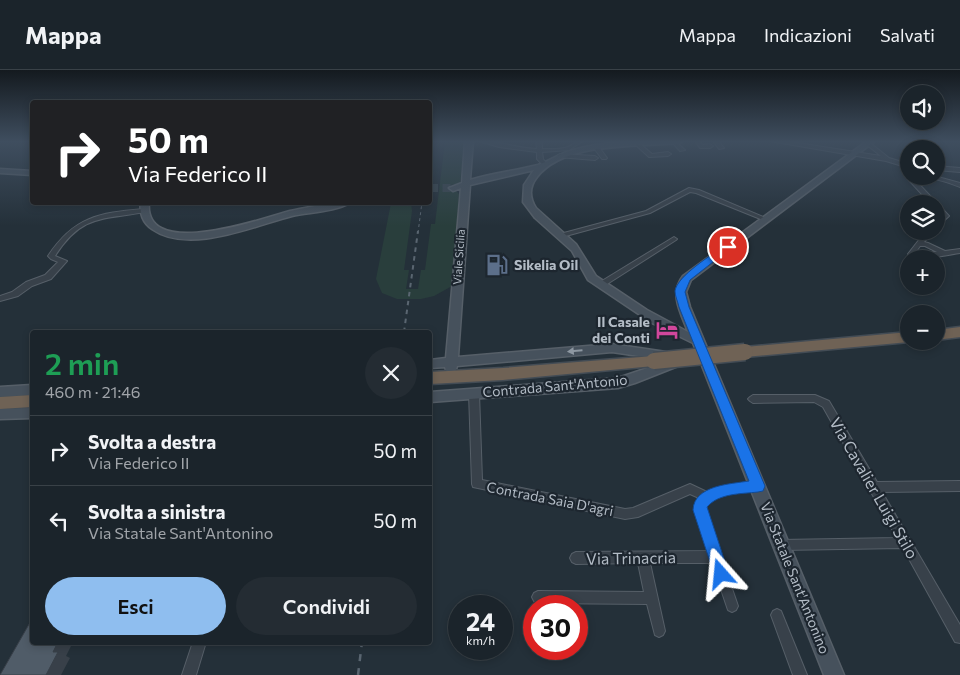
<!DOCTYPE html>
<html lang="it">
<meta charset="utf-8">
<style>
:root{--surface:#1b242b;--page:#242c33;--text:#f1f3f6;--muted:#a0a4a9;--line:#394147;--accent:#8fbeef}
body{margin:0;font-family:Commissioner,sans-serif;background:var(--page);color:var(--text);height:100vh;display:flex;flex-direction:column;font-size:19px;white-space:nowrap}
*{box-sizing:border-box;margin:0}
p{font-size:16px;color:var(--muted)}
.icon{flex:none;width:28px;height:28px;fill:none;stroke:currentColor;stroke-width:2;stroke-linecap:round;stroke-linejoin:round}
.map{position:relative;flex:1;overflow:hidden}
.drawer{position:absolute;left:30px;top:260px;width:402px;height:315px;display:flex;flex-direction:column;background:var(--surface);border-radius:5px;box-shadow:0 2px 8px #0003,0 0 0 1px var(--line)}
.drawer>*{flex:none}
.banner{position:absolute;left:30px;top:30px;width:402px;height:105px;border-radius:5px;box-shadow:0 2px 8px #0003,0 0 0 1px var(--line);background:#202124;color:#fff;overflow:hidden}
.fabs{position:absolute;left:900px;top:15px;display:grid;gap:10px}
.fabs a{display:grid;place-items:center;width:45px;height:45px;border-radius:50%;background:var(--surface);box-shadow:0 2px 8px #0003,0 0 0 1px var(--line);font-size:25px}
.speed{position:absolute;left:448px;top:525px;display:flex;gap:10px;font-size:25px;font-weight:700;text-align:center}
.speed>*{display:grid;place-content:center;width:65px;height:65px;border-radius:50%;background:var(--surface);box-shadow:0 2px 8px #0003,0 0 0 1px var(--line);line-height:1}
.speed small{font-size:12px;font-weight:400}
.speed .limit{border:8px solid #d22;background:#fff;color:#111}
.pin{position:absolute;display:grid;place-items:center;width:42px;height:42px;color:#fff;margin:-21px;border:2px solid #fff;border-radius:50%;box-shadow:0 1px 5px #0007}
.me{position:absolute;width:55px;margin:-28px;rotate:342deg;stroke-linejoin:round;filter:drop-shadow(0 0 4px #0008)}
.turn{display:flex;align-items:center;gap:18px;height:105px;padding:0 15px;font-size:22px}
.turn .icon{width:65px;height:65px;stroke-width:2.5}
.turn b{display:block;font-size:35px;line-height:42px}
.round{display:grid;place-items:center;flex:none;width:52px;height:52px;border-radius:26px;background:var(--page)}
.summary{display:flex;align-items:center;justify-content:space-between;height:85px;padding:0 15px}
h1{font-size:30px;font-weight:600;line-height:38px;color:#1e9e55}
.cta{display:flex;gap:10px;margin-top:auto;padding:10px 15px}
.cta a{flex:1;height:58px;border-radius:30px;background:var(--accent);color:#111;font-size:20px;font-weight:600;line-height:58px;text-align:center}
.cta a+a{background:var(--page);color:var(--text)}
ul{padding:0;list-style:none}
li{display:flex;align-items:center;gap:15px;height:70px;padding:0 15px;border-top:1px solid var(--line)}
li div{flex:1}
li b{display:block;font-size:19px}
li em{font-style:normal}
header{display:flex;align-items:center;gap:30px;box-sizing:border-box;height:70px;padding:0 25px;background:var(--surface);border-bottom:1px solid var(--line)}
header strong{font-size:24px}
nav{display:flex;gap:28px;margin-inline-start:auto;font-size:18px}
.map>svg:first-child{display:block}
.green{fill:#293e3c}
.lines{fill:none;stroke-linecap:round;stroke-linejoin:round}
.secondary-tunnel{stroke:#39454e;stroke-width:8;stroke-dasharray:8 4.5;stroke-linecap:butt}
.street-casing{stroke:#565f68;stroke-width:2}
.secondary-casing{stroke:#565f68;stroke-width:3}
.highway-casing{stroke:#434c55;stroke-width:3}
.street{fill:#38414a;fill-rule:evenodd}
.secondary{fill:#46515c;fill-rule:evenodd}
.highway{fill:#6f6255;fill-rule:evenodd}
.rail-far2{stroke:#5a6671;stroke-width:1;stroke-dasharray:3 3;stroke-linecap:butt}
.rail-far1{stroke:#5a6671;stroke-width:2;stroke-dasharray:4.5 4.5;stroke-linecap:butt}
.rail{stroke:#5a6671;stroke-width:2.5;stroke-dasharray:7 7;stroke-linecap:butt}
.highway-bridge-casing{stroke:#434c55;stroke-width:19;stroke-linecap:butt}
.highway-bridge{stroke:#6f6255;stroke-width:16}
.shaded-wall{fill:#384049}
.building{fill:#505c68;stroke:#384049}
.oneway{fill:#8d97a1}
.route{fill:#1a73e8;stroke:#114b97}
.labels{text-anchor:middle;stroke-width:4.5;stroke-linejoin:round;paint-order:stroke}
.far-street-label{font-size:11px;fill:#b3bcc6;stroke:#1d262f}
.poi-label{font-size:14px;font-weight:bold;fill:#b3bcc6;stroke:#1d262f;text-anchor:start}
.street-label{font-size:14px;fill:#b3bcc6;stroke:#1d262f}
.near-street-label{font-size:16px;fill:#b3bcc6;stroke:#1d262f}
</style>
<header>
<strong>Mappa</strong>
<nav><a>Mappa</a><a>Indicazioni</a><a>Salvati</a></nav>
</header>
<div class="map">
<svg width="960" height="605" viewBox="0 0 960 605">
<rect width="100%" height="100%" fill="#243039"/>
<path class="green" d="M445 71H465L460 113 446 116V120L456 121 459 124 452 216 434 226 421 229H397L382 223 376 209 391 133H411L412 141 404 200H409L406 219H418L421 200H425L431 154H435Z"/>
<g class="lines">
<path class="secondary-tunnel" d="M430 118H453"/>
<g class="street-casing">
<path id="street" d="M479 71C498 71 517 78 537 79L536 71H542V79C550 79 560 80 568 77 574 74 576 71 583 71L569 80 542 82 543 89 547 94 544 96 537 89V82L499 77Z
M671 71H675L685 80 680 81Z
M695 71H700L703 75 710 74 713 76 710 78H700Z
M713 71H718L724 78 719 79Z
M770 71H785L881 86 867 75V73L869 72 889 88 909 94V98L886 91Z
M639 73 652 84 668 82 671 84 668 86 649 87 637 76 636 75Z
M595 77H599L607 88 606 89H602L594 78Z
M560 84 595 86 598 88 595 90 558 87 557 86Z
M936 96 960 98V102L936 100Z
M909 99V106L938 107 960 113V117C947 112 929 105 916 111L949 146 938 156 936 157V151L942 146 936 139V134H931L906 107 903 103Z
M689 118 699 120 768 149 763 150 696 123 690 122 650 143 562 167 559 165 560 164 646 141Z
M143 139 146 141 145 142C102 150 82 144 55 186L67 191 51 209 32 216 18 226 0 231V226L12 222 26 212 45 205 58 192 51 189 48 186C74 147 98 143 143 139Z
M926 161H933L924 172 928 173 945 181 960 179V183C946 185 919 192 908 184ZM920 176H925L937 182 915 183Z
M674 167 677 169 676 170 604 216H601L597 214Z
M474 320 477 321 479 323 482 410 625 439 633 438 690 414 707 422 723 416 758 411 762 413 763 416 762 419 758 421C742 422 711 421 705 440L738 536 736 540 732 542 728 540 712 493H650L665 561 663 565 659 567 655 565 647 534 538 533 534 531 532 527 534 523 538 521 644 522 638 493 576 494 572 492 570 488 572 484 576 482 708 481 695 440 699 428 690 424 638 447 625 449 473 417 472 414 469 323 471 321Z
M753 325H815L829 331 877 412 960 411V421L882 422 960 555V573L955 572 903 478 781 480 777 479 775 475 777 471 781 470 897 468 823 337 814 332 753 333 750 331 748 329 750 327Z
M777 539 781 541 807 605H793L771 545 773 541Z
M193 572H206L196 605H182Z"/>
</g>
<g class="secondary-casing">
<path id="secondary" d="M465 71H473L470 110C492 103 515 101 538 95 548 92 560 83 573 80 608 70 647 71 683 71L680 73C639 77 565 71 537 107 529 117 529 127 536 138L576 174 596 206 647 240 688 262C681 243 669 224 683 206L867 71H875L691 210 686 222 690 237 844 605H824L693 273 652 253 588 210 572 181 535 148 523 132 524 115 534 100 470 115 458 287 612 274 666 282 672 286 666 290 612 282 457 296 455 303H447L445 297 430 298V290L446 288 461 118 453 121 449 118 462 113Z
M0 99 32 101V105L0 103Z
M141 132H149C143 192 264 148 290 141 310 137 330 132 351 132 336 142 310 142 292 146 253 156 189 185 152 159 143 153 139 143 141 132Z
M674 289 678 290 680 293 678 296 635 313 618 318 430 332V322L618 308Z
M32 315V325L0 327V317Z
M32 338V348L0 349V339Z"/>
</g>
<g class="highway-casing">
<path id="highway" d="M960 257V267L936 270V260Z
M909 262V271H911L909 272 745 287 740 286 738 282 740 278 745 277Z
M654 286 659 287 661 291 659 295 654 296 503 310 430 314V302L503 298Z
M32 325V337L0 339V327Z"/>
</g>
<use href="#street" class="street"/>
<use href="#secondary" class="secondary"/>
<use href="#highway" class="highway"/>
<path class="rail-far2" d="M430 88 432 71
M418 163 422 132"/>
<path class="rail-far1" d="M404 262 418 161"/>
<path class="rail" d="M358 605 362 572"/>
<g class="highway-bridge-casing">
<path id="highway-bridge" d="M654 291 745 282"/>
</g>
<use href="#highway-bridge" class="highway-bridge"/>
</g>
<path class="shaded-wall" d="M58 572H73L66 586 70 588 61 605H46L53 582Z"/>
<path class="building" d="M32 549V572H58L53 582H58L46 605H0Z"/>
<defs><path id="oneway-solid" d="M-6-.8H1V-3.2L6.5 0L1 3.2V.8H-6Z" transform="scale(1.25)"/></defs>
<use class="oneway" href="#oneway-solid" transform="translate(575 281) rotate(175)"/>
<linearGradient id="sky" x2="0" y2="1"><stop stop-color="#141a1f"/><stop offset="0.46" stop-color="#3f4e5f"/><stop offset="1" stop-color="#3f4e5f" stop-opacity="0"/></linearGradient>
<rect width="960" height="156" fill="url(#sky)"/>
<path class="route" d="M725 175H728L732 177 690 210 685 222 689 237 765 416 763 421 758 422C741 424 719 423 707 437L729 504 727 509 721 511 716 509 714 504 693 440C694 415 731 414 749 411L679 237C678 232 675 226 675 221 677 206 712 185 725 175Z"/>
<defs>
<g id="fuel-bare" transform="scale(1.725)"><path d="M-5.5-6h7V0h2V4h1.3V-2.5L3-4.5l.8-.8L6-3V5H2.5V1h-1V6h-7ZM-4.2-4.7v3.2H.2V-4.7Z" fill="#5c6f8a" stroke="#1d262f" stroke-width="2.5" paint-order="stroke"/></g>
<g id="hotel-bare" transform="scale(1.725)"><path d="M-6-4.5h1.5V1H6V5H4.5V3h-9V5H-6ZM-4 0a1.8 1.8 0 1 1 3.6 0ZM.5 0V-2.5h3Q6-2.5 6 0Z" fill="#d1479c" stroke="#1d262f" stroke-width="2.5" paint-order="stroke"/></g>
</defs>
<g fill-rule="evenodd">
<use href="#fuel-bare" x="497" y="195"/>
<use href="#hotel-bare" x="667" y="260"/>
</g>
<g class="labels">
<g class="far-street-label">
<text transform="translate(459 187) rotate(-86)" y="4">Viale Sicilia</text>
</g>
<g class="poi-label">
<text x="514" y="200">Sikelia Oil</text>
<text x="650" y="257" text-anchor="end">Il Casale<tspan x="650" dy="16">dei Conti</tspan></text>
</g>
<g class="street-label">
<text transform="translate(555 316) rotate(-5)" y="5">Contrada Sant'Antonio</text>
<text transform="translate(550 429) rotate(11)" y="5">Contrada Saia D'agri</text>
<text transform="translate(795 508) rotate(68)" y="5">Via Statale Sant'Antonino</text>
</g>
<g class="near-street-label">
<text transform="translate(874 418) rotate(60)" y="6">Via Cavalier Luigi Stilo</text>
<text transform="translate(631 488) rotate(-1)" y="6">Via Trinacria</text>
</g>
</g>
</svg>
<div class="fabs">
<a><svg class="icon" aria-label="sound" viewBox="0 0 24 24"><path d="M4 9h4l5-4v14l-5-4H4zM17 9q2 3 0 6"/></svg></a>
<a><svg class="icon" aria-label="search" viewBox="0 0 24 24"><circle cx="10" cy="10" r="6"/><path d="M15 15l6 6"/></svg></a>
<a><svg class="icon" aria-label="layers" viewBox="0 0 24 24"><path d="M12 4l9 5-9 5-9-5zM3 14l9 5 9-5"/></svg></a>
<a>+</a>
<a>−</a>
</div>
<div class="speed"><div>24<small>km/h</small></div><div class="limit">30</div></div>
<div class="pin" style="left:728px;top:177px;background:#d93025"><svg class="icon" aria-label="arrive" viewBox="0 0 24 24"><path d="M6 21V4h12l-3 4 3 4H6"/></svg></div>
<svg class="me" style="left:721px;top:504px" viewBox="-20 -20 40 40"><path d="M0-17L14 15 0 8-14 15z" fill="#1a73e8" stroke="#fff" stroke-width="4"/></svg>
<div class="banner">
<div class="turn"><svg class="icon" aria-label="right" viewBox="0 0 24 24"><path d="M7 20v-9h11M14 6l5 5-5 5"/></svg><div><b>50 m</b>Via Federico II</div></div>
</div>
<section class="drawer">
<div class="summary"><div><h1>2 min</h1><p>460 m · 21:46</p></div><a class="round"><svg class="icon" aria-label="close" viewBox="0 0 24 24"><path d="M6 6l12 12M18 6L6 18"/></svg></a></div>
<ul>
<li><svg class="icon" aria-label="right" viewBox="0 0 24 24"><path d="M7 20v-9h11M14 6l5 5-5 5"/></svg><div><b>Svolta a destra</b><p>Via Federico II</p></div><em>50 m</em></li>
<li><svg class="icon" aria-label="left" viewBox="0 0 24 24"><path d="M17 20v-9H6M10 6l-5 5 5 5"/></svg><div><b>Svolta a sinistra</b><p>Via Statale Sant'Antonino</p></div><em>50 m</em></li>
</ul>
<div class="cta"><a>Esci</a><a>Condividi</a></div>
</section>
</div>
